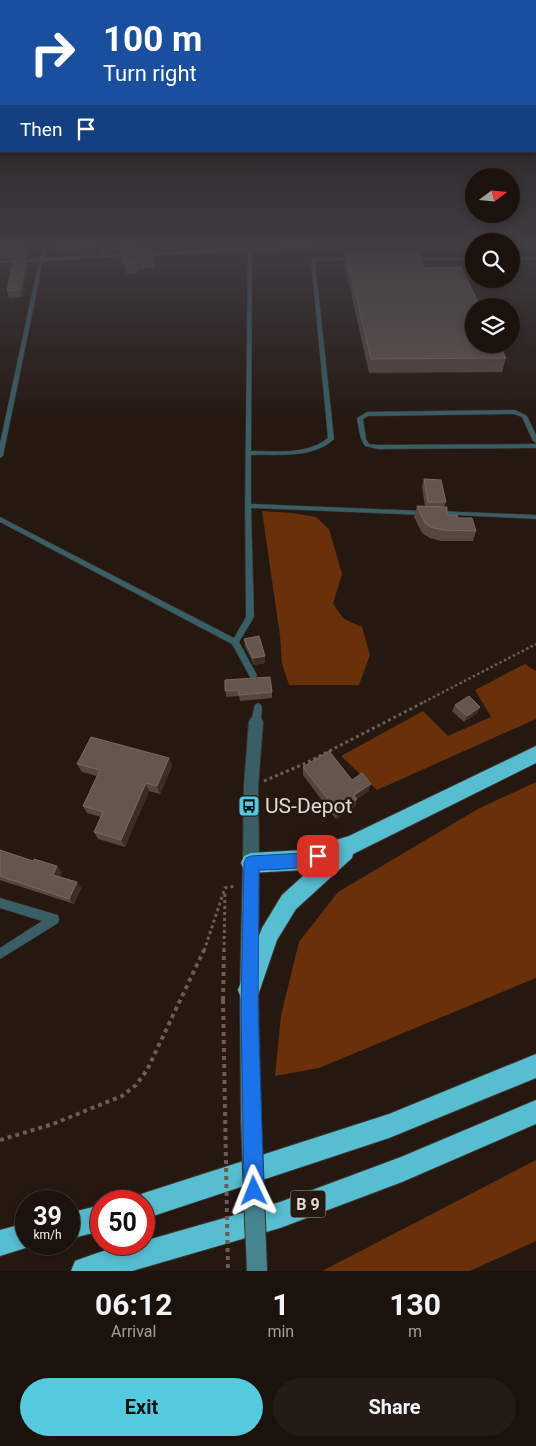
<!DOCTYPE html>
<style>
:root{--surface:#1c120d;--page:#251b16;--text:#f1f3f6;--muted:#a09e9d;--line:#3a322e;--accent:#55cadf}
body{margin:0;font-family:Roboto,sans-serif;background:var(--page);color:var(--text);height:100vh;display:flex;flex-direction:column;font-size:19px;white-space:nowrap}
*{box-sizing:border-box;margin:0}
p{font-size:16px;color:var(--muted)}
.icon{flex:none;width:28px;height:28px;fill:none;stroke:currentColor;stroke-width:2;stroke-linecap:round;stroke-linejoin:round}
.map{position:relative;height:1271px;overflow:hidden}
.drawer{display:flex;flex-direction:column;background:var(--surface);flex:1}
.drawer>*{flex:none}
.hud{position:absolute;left:0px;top:0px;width:536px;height:152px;box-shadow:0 2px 8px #0003,0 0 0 1px var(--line);background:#1a4fa0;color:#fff;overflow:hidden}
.needle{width:32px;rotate:74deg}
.controls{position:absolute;left:465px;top:168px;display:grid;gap:10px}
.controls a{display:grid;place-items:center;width:55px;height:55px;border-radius:50%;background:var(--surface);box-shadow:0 2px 8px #0003,0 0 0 1px var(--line);font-size:25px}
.speed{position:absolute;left:15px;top:1190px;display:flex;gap:10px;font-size:25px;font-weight:700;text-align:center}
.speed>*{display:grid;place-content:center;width:65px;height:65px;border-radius:50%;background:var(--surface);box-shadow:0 2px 8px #0003,0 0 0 1px var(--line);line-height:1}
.speed small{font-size:12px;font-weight:400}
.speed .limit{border:8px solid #d22;background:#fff;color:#111}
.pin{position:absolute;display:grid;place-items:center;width:42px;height:42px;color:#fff;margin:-21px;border-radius:10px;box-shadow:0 2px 8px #0006}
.me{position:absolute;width:55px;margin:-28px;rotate:358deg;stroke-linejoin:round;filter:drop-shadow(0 0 4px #0008)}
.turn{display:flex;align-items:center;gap:18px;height:105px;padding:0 20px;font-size:22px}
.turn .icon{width:65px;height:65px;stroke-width:2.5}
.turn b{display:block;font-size:35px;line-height:42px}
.then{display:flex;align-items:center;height:48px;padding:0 20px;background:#0003;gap:10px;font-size:19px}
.eta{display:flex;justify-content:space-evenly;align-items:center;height:85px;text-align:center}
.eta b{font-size:30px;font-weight:700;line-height:35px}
.button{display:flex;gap:10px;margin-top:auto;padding:10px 20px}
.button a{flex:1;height:58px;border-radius:30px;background:var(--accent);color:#111;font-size:20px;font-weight:700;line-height:58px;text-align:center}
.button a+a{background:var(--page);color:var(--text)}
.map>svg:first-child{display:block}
.green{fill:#69300a}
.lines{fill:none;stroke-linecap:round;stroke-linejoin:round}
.lane-casing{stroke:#3f332c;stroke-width:1}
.street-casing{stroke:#3f332c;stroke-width:2}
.secondary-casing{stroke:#3f332c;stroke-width:2}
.highway-casing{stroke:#3f332c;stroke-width:2}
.path-far2{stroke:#695d57;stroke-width:2.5;stroke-dasharray:2.5 2.5;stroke-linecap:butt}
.path-far1{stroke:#695d57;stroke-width:3;stroke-dasharray:3 3;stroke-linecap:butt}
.path{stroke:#695d57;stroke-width:4;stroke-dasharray:4 4;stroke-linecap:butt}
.lane{fill:#395e66;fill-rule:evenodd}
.street{fill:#395e66;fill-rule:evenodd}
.secondary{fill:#468490;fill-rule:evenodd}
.highway{fill:#57bdd0;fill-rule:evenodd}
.secondary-bridge-casing{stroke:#3f332c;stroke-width:22;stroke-linecap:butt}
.path-bridge{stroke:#695d57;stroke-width:4;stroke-dasharray:4 4;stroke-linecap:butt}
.secondary-bridge{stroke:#468490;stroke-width:20}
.wall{fill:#55463e}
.shaded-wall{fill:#3b2d25}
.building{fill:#64564e;stroke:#786a63}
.route{fill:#1a73e8;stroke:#114b97}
.labels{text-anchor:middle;stroke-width:5;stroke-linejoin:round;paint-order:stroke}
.shield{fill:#251811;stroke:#a99f9a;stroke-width:1}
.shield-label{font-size:16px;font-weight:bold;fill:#e2d9d4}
.near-poi-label{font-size:21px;fill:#e2d9d4;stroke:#251811;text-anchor:start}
</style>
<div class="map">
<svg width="536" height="1271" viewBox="0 0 536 1271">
<rect width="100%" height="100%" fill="#251811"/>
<path class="green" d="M262 511 293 513 316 517 329 529 342 574 333 604 344 619 362 627 370 655 359 685H289L282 664 280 636Z
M525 664 536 671V719L377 790 341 756 423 711 448 736 491 717 475 690Z
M536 782V978L319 1068 275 1076 281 1015 299 942 338 892 478 809Z
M536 1160V1241L470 1271H322Z"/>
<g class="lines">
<g class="lane-casing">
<path id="lane" d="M43 244H47L44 258 101 255 102 244H106L105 255 131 254 133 255 131 256 43 261 3 456 0 458V443L39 261 0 263V261L40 259Z
M248 244H252V248L332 244H357L355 245 252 251 251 451C277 451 307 455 328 438L311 260 313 259 354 258 356 259 354 260 315 261 334 439C313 459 278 454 251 455V504L424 511 427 513 424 515 251 508 254 617 239 642 257 675 256 677 253 678 250 677 232 644 0 522V517L234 638 246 617 245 506 248 251 143 256 141 255 143 254 248 248Z
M536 257V259L511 260V258Z
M411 258H474V260H410L409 259Z
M515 410 527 416 536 435V443L533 441 522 417 514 414 368 416 363 419 366 439 369 444 378 445 536 444V448L378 449 365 446C359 437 359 429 357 418L367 412Z
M438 511 536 515V519L436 514 435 513Z
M258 703 261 705C263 710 261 719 259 725L256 726 253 725C251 719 253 710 255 705Z
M0 898 54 914 58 915 59 919 58 923 0 959V948L42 921 0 908Z"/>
</g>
<g class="street-casing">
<path id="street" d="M256 716 261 718 263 722 258 786 259 863 257 869 251 871 245 869 243 863 244 786 249 722 251 718Z"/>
</g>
<g class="secondary-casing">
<path id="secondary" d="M251 855 257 857 259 863 258 990 261 1120 258 1127 251 1130 244 1127 241 1120 240 990 243 863 245 857Z"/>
</g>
<g class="highway-casing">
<path id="highway" d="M536 746V763L353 854 352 858 296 909 277 940 257 998 249 1001 241 998 238 990 262 928 282 895 313 867 304 870 251 873 244 870 241 863 244 856 251 853 304 850 349 836Z
M536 1054V1078L389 1138 144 1219V1201H133L135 1197 144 1193 389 1114Z
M536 1100V1124L402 1182 280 1228 132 1271H71L75 1261C96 1253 122 1244 144 1244V1241L280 1202 401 1157Z
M101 1205V1231L69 1239V1213Z
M26 1223V1244H36L35 1245 0 1256V1230Z"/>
</g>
<path class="path-far2" d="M424 702 536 644"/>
<path class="path-far1" d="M264 781 306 763 426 701
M204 951 225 888 236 886
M224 951 225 892"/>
<path class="path" d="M223 1000 224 950
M0 1140 53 1124 122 1096 136 1085 147 1070 204 950"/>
<use href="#lane" class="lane"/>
<use href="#street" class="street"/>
<use href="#secondary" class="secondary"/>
<use href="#highway" class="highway"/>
<g class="secondary-bridge-casing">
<path id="secondary-bridge" d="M251 1120 257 1271"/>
</g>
<path class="path-bridge" d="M223 1000 228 1271"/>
<use href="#secondary-bridge" class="secondary-bridge"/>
</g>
<path class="wall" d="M0 244H30L27 258H24L27 269 22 297 9 298 7 291 14 258 0 259Z
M54 244H98V248L56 251Z
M121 244H136V249L154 258V268L137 269V274H126L125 264H122L121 255 122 250Z
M346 253 424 268 506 358 502 372 369 373 345 266Z
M424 479 446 502 444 507 447 515 458 518 476 531 473 541H441L430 538 422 533 414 517 417 506 425 507 422 486Z
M244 639 265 656V663L254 665 245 646Z
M225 680 272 692V698L240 701 239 696 226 697Z
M455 705 480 707 477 713 464 722 452 711Z
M169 758 172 766 160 794 149 791 125 847 98 839 94 832 101 817 87 813 83 806 97 776 82 772 77 764Z
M303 767 369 791 357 799 355 806 336 819 303 775Z
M0 850 62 872 60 877 77 882 81 888 74 904 0 880Z"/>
<path class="shaded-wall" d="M26 244H30L27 258 25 249Z
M24 257 27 269 22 297 20 290Z
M265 656V663L254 665 253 658Z
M480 707 477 713 464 722 467 716Z
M169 758 172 766 160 794 157 786Z
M146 783 149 791 125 847 121 840Z
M371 784 369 791 352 802 354 795Z
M357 799 355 806 336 819 338 812Z
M57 866 62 872 58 881 53 875Z
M77 882 81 888 74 904 69 899Z"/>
<path class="building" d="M0 244H26L25 249 0 250Z
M121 244H135V246L121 247Z
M152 248 153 258 136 259V264L125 265V254L121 255V250Z
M346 253H418L424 268 461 267 480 306H474V344H499L506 358 371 359Z
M24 257 23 263H26L20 290 7 291 14 258Z
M424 479 441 480 446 502H428Z
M417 506 447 507V515H457L458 518H472L476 531 444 530 433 528 425 523Z
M259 636 265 656 253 658 244 639Z
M270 677 272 692 239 695V690L225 691V680Z
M469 696 480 707 467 716 455 705Z
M91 737 169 758 157 786 146 783 121 840 94 832 103 812 83 806 100 770 77 764Z
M329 751 352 780 362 773 371 784 354 795 357 799 338 812 303 767Z
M0 850 33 861 34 859 57 866 53 875 77 882 69 899 0 876Z"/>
<linearGradient id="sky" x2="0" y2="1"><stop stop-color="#140d09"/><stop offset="0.58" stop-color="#403d43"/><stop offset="1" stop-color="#403d43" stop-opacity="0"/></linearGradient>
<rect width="536" height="422" fill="url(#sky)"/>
<path class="route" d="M318 849 324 851 326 856 324 861C303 870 280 869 259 870L258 1008 264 1191 261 1198 254 1201 247 1198 244 1191 241 1008 244 863 246 858 251 856 304 853Z"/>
<defs>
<g id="bus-square" transform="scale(1.125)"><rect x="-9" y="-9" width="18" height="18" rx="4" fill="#55cadf" stroke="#251811"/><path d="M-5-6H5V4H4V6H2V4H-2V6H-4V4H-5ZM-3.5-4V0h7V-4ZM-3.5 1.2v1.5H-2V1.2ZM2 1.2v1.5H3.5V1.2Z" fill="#111"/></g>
</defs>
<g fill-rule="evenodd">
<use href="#bus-square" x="249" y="806"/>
</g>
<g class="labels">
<rect class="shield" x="290.5" y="1190.5" width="35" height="27" rx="4"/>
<g class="shield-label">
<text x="308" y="1210">B 9</text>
</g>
<g class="near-poi-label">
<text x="265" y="813">US-Depot</text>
</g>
</g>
</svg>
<div class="controls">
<a><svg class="needle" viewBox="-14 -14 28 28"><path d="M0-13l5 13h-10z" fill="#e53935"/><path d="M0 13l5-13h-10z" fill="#a09e9d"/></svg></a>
<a><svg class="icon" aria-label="search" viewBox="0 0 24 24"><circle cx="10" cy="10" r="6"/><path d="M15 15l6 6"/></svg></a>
<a><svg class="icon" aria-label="layers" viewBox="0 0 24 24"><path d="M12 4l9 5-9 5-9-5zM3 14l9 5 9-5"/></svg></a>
</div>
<div class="speed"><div>39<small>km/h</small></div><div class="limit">50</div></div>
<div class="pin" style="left:318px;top:856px;background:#d93025"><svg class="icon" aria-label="arrive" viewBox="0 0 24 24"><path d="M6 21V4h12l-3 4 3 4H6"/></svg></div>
<svg class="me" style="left:254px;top:1191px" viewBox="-20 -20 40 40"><path d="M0-17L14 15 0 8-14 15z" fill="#1a73e8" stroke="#fff" stroke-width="4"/></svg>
<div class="hud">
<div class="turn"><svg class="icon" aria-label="right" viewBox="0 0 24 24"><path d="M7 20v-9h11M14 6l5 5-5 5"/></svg><div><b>100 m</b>Turn right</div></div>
<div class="then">Then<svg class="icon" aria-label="arrive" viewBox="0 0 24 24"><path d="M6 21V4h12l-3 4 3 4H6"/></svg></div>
</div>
</div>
<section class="drawer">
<div class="eta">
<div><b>06:12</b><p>Arrival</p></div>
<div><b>1</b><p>min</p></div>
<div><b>130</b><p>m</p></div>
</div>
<div class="button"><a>Exit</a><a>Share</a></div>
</section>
